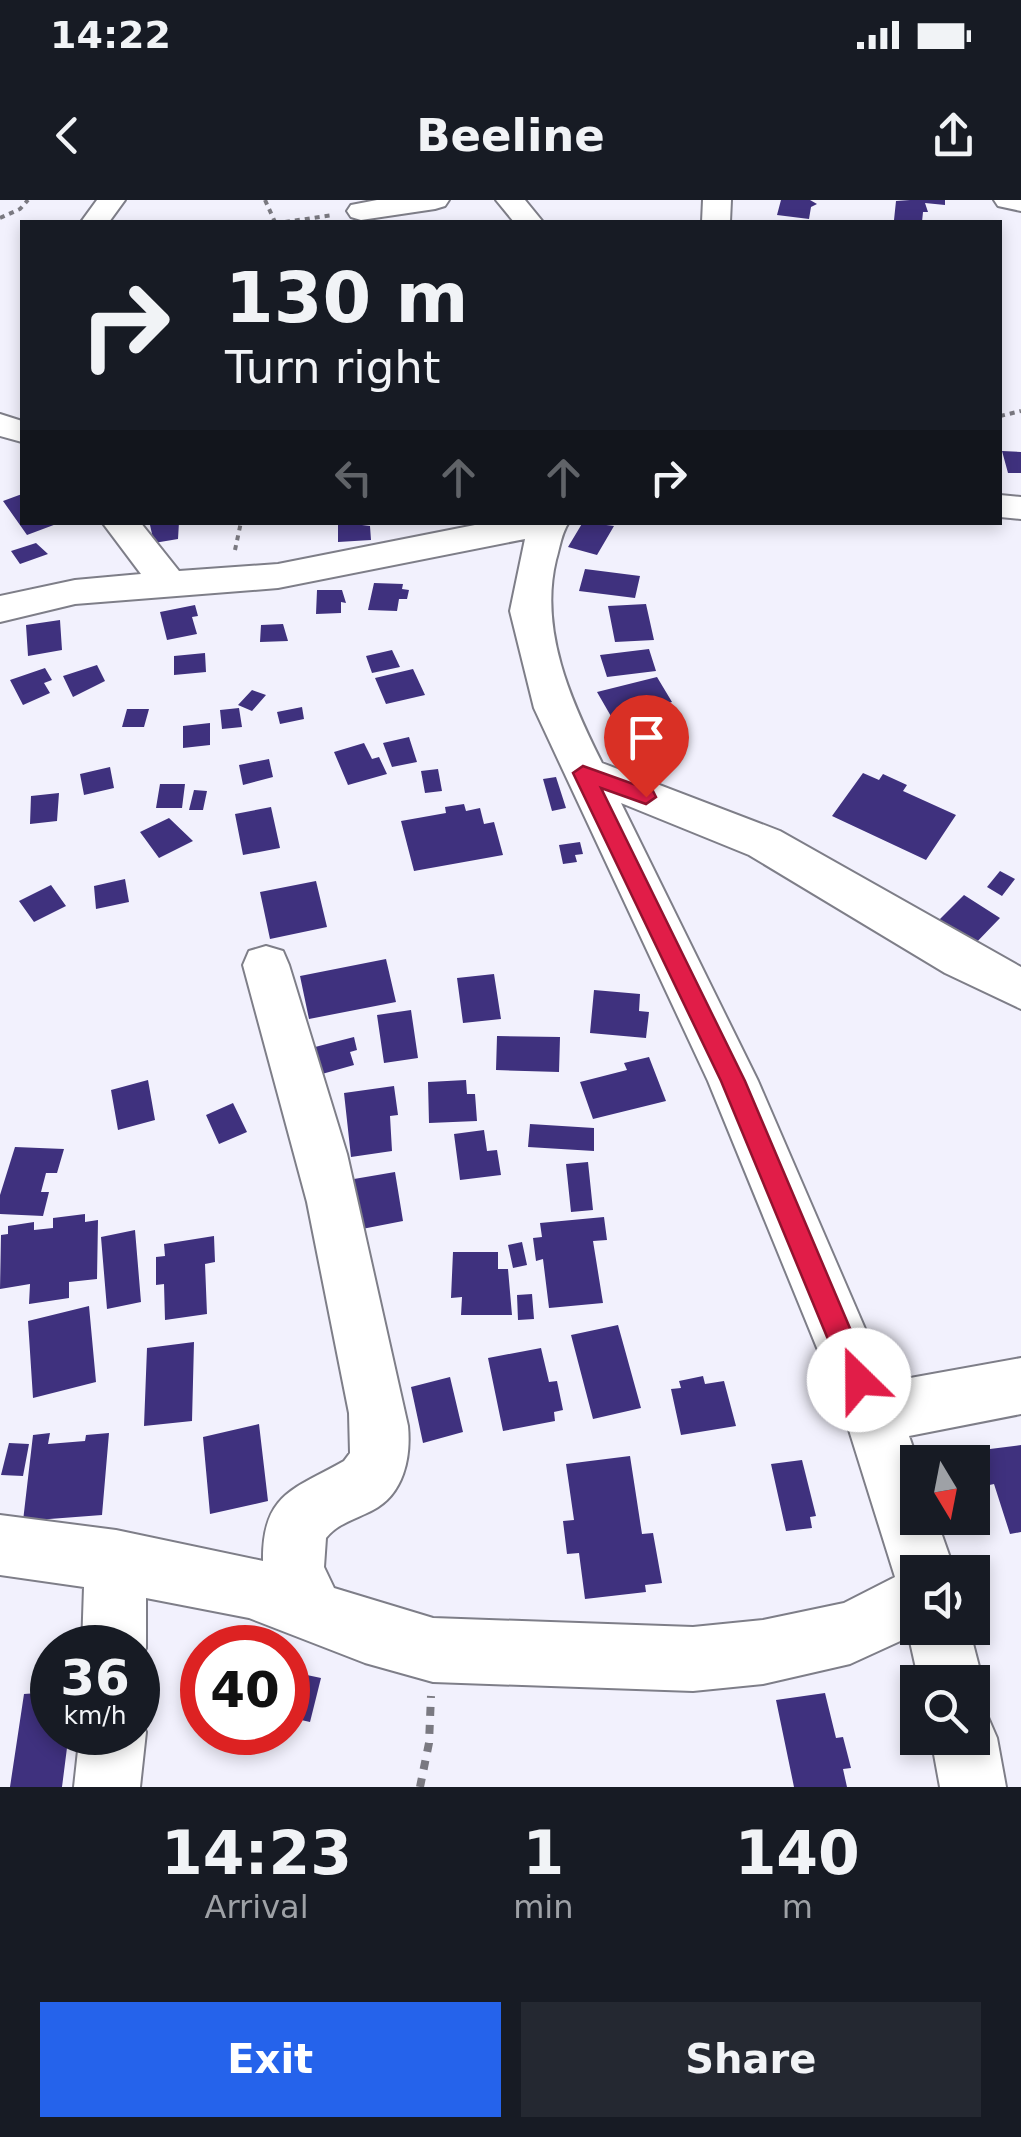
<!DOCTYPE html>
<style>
:root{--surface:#171b24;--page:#242831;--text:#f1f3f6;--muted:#9ea1a6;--accent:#2563eb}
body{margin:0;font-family:"DejaVu Sans",sans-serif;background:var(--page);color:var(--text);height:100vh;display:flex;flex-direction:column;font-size:38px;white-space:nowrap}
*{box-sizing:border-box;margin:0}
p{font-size:32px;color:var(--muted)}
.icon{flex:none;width:55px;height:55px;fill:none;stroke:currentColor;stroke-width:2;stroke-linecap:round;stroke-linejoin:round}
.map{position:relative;height:1587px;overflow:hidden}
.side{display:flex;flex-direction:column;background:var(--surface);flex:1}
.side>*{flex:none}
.top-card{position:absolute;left:20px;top:20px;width:982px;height:305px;border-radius:0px;box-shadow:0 5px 15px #0003;background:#171b24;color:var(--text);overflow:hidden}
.needle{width:65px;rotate:170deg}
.controls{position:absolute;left:900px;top:1245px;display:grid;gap:20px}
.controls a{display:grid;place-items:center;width:90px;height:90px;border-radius:0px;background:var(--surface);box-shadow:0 5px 15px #0003;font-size:50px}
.speed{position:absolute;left:30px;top:1425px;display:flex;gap:20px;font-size:50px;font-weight:700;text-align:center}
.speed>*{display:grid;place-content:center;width:130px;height:130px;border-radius:50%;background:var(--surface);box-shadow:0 5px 15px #0003;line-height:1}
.speed small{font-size:25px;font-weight:400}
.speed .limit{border:15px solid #d22;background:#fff;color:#111}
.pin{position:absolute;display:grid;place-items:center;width:85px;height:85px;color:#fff;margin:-102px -42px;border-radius:50% 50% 50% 0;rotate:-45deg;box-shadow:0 0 10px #0007}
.pin .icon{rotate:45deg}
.me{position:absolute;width:110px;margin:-55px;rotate:337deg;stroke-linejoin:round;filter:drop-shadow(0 0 8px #0008)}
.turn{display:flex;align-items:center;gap:35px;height:210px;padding:0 40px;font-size:45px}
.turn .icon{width:130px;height:130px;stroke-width:2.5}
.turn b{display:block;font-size:70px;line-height:85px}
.lanes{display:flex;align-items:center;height:95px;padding:0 40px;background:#0003;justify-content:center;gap:50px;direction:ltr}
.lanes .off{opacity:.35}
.eta{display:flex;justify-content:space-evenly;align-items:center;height:170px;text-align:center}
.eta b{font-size:60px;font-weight:600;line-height:70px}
.action{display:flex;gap:20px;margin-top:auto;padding:20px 40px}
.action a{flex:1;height:115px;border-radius:0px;background:var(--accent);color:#fff;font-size:40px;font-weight:600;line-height:115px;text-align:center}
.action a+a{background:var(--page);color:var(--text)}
.status{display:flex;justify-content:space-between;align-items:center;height:70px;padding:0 50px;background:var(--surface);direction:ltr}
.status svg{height:28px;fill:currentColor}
header{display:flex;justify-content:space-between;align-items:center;height:130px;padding:0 40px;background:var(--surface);font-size:45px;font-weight:600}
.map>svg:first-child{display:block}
.building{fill:#3f317e}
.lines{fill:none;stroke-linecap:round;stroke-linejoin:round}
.minor-casing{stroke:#7e7e88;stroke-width:4}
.path-far1{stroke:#7a7981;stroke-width:4;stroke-dasharray:5 5;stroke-linecap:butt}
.path{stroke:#7a7981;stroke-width:8;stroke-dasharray:9 9;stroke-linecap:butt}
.minor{fill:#fff;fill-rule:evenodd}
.route{fill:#e11d48;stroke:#92132f;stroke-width:2.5}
</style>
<div class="status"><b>14:22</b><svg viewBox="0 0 49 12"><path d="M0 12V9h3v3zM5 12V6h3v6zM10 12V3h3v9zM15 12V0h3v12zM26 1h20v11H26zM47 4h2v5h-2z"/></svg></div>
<header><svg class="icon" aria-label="back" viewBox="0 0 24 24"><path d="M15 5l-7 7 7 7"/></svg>Beeline<svg class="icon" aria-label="share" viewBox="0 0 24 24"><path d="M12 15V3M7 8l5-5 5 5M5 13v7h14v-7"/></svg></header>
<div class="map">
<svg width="1021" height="1587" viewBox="0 0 1021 1587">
<rect width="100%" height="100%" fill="#f2f1fd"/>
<path class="building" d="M781 0H810L817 4 811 7 809 19 777 15Z
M910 0H945V5L925 3 928 12H923L922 22 894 20 896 1Z
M1002 251 1021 252V273H1008Z
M22 294V322L59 323 27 335 3 301Z
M179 322 178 339 154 343 150 325Z
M338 322 370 326 371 340 338 342Z
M583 322 614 326 597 355 568 347Z
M36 343 48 354 20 364 11 351Z
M585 369 640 376 635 398 579 391Z
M374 383 403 384 402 389 409 390 407 399H399L397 411 368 410Z
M317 390H342L346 403 341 402V413L316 414Z
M646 404 654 440 615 442 608 406Z
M195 405 198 416 192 417 197 434 167 440 160 412Z
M60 420 62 450 28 456 26 425Z
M283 424 288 441 260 442 261 425Z
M649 449 656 471 607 477 600 455Z
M392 450 400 467 372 473 366 456Z
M205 453 206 472 174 475V456Z
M97 465 105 481 73 497 63 476Z
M45 468 52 480 44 483 50 493 23 505 10 480Z
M413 469 425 495 386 504 375 478Z
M657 477 672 502 612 518 597 492Z
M252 490 266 495 252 511 238 505Z
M302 507 304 519 280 524 277 512Z
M239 508 242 527 222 529 220 510Z
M127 509H149L144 527H122Z
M210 523V545L183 548V526Z
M409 537 417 562 392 567 383 543Z
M364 543 372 559 379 557 387 574 348 585 334 552Z
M269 559 273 577 243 585 239 565Z
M110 567 114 588 84 595 80 574Z
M438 569 442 591 425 593 421 571Z
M863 573 879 580 883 574 907 585 903 591 956 615 926 660 832 616Z
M556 577 566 608 552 611 543 579Z
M160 584H185L182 608H156Z
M194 590 207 591 203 610H189Z
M59 593 57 621 30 624 31 596Z
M464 604 466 611 480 608 484 624 494 622 503 655 414 671 401 621 446 613 445 607Z
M271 607 280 648 243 655 235 614Z
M169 618 193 641 159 658 140 632Z
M580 642 583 654 575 655 577 662 563 664 559 645Z
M1000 671 1015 679 1002 696 987 687Z
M125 679 129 702 96 709 94 686Z
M316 681 327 727 270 739 260 692Z
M51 685 66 706 34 722 19 701Z
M964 695 1000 718 971 748 934 725Z
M386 759 396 802 309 819 300 776Z
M494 774 501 819 463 823 457 778Z
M594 790 640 794 639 811 649 812 646 838 590 833Z
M411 810 418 858 384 863 377 815Z
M497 836 560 837 559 872 496 870Z
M354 837 357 850 350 852 354 865 322 874 315 847Z
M649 857 666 901 593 919 580 882 627 870 624 863Z
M148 880 155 920 118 930 111 890Z
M466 880 467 894H475L477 921 429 923 428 882Z
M394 886 398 915 390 916 392 951 351 957 344 893Z
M233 903 247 932 219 944 206 915Z
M530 924 594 928V951L528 947Z
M484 930 487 951 497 950 501 975 460 980 454 934Z
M15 947 64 949 57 973H46L41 992H49L43 1016 0 1014V995Z
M588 962 593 1010 571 1012 566 964Z
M395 972 403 1021 362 1029 354 979Z
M85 1014V1022L98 1020 97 1079 69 1082V1098L29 1104 30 1084 0 1089 1 1035 8 1034V1026L34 1022V1030L53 1028V1018Z
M604 1017 607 1040 593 1041 603 1103 549 1108 543 1059 536 1061 533 1038 542 1037 540 1023Z
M135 1030 141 1102 107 1109 101 1037Z
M214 1036 215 1062 205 1064 207 1114 165 1120 164 1084 156 1085V1057L165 1056 164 1044Z
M522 1042 527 1065 513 1068 508 1045Z
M453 1052H498V1069H508L512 1115H461L462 1097 451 1098Z
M532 1094 534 1119 518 1120 517 1095Z
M89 1106 96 1182 33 1198 28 1121Z
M618 1125 641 1208 593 1219 571 1135Z
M194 1142 192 1221 144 1226 147 1148Z
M541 1148 549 1182 557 1181 563 1210 554 1212 555 1221 503 1231 488 1158Z
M703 1176 705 1184 724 1181 736 1226 681 1235 671 1189 681 1188 679 1181Z
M450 1177 463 1232 423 1243 411 1187Z
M259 1224 268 1301 210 1314 203 1237Z
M50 1233 48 1244 85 1241 86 1235 109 1233 102 1315 23 1321 33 1235Z
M9 1243 29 1244 23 1276 1 1275Z
M1021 1245V1332L1010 1334 994 1284 985 1286 974 1251Z
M630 1256 642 1334 653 1333 662 1383 645 1385 646 1392 585 1399 579 1353 567 1354 563 1321 574 1320 566 1264Z
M802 1260 816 1316 810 1317 812 1328 786 1331 771 1264Z
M288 1471 321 1478 310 1522 288 1517Z
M52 1492V1532H69L62 1587H10L24 1494Z
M825 1493 836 1538 843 1537 851 1568 843 1569 847 1587H794L776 1500Z"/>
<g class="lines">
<g class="minor-casing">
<path id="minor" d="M97 0H125L109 22H81Z
M377 0H449L445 6 435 9 361 20 351 17 347 11 351 5Z
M496 0H525L543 22H514Z
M703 0H731L730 22H702Z
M994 0H1021V11L998 6Z
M0 214 22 221V242L0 236Z
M1000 295 1021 297V319L1000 317Z
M102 322H140L179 371 278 364 490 322H569C561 334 560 347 556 360 539 430 571 501 602 563L780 631 1021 767V809L945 773 749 655 621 603 758 881 888 1182 1021 1158V1214L909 1236 918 1262V1318H936L955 1372H918V1428H969L983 1482 974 1505 972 1482H919L909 1437 850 1464 763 1484 693 1491 433 1482 365 1463 249 1418 146 1398V1448L138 1468V1448H82L84 1387 0 1375V1315L116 1330 263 1361C262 1293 295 1289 344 1261L350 1253 349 1213 307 1002 243 765 249 751 266 746 283 751 289 765 347 954 408 1226C411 1257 404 1294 373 1310 356 1319 338 1323 326 1338L324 1367 334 1388 433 1418 693 1427 763 1420 844 1403 895 1377 844 1214 708 881 534 508 510 411 525 339 278 388 75 404 0 422V396L75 380 141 374Z
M972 1509 987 1515 997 1538 1006 1587H940L931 1538H972Z
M138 1512 146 1532 140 1587H74L80 1532H138Z"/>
</g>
<path class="path-far1" d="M265 0 275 22
M0 18 20 9 28 0
M285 22 333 15
M1000 216 1021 211
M235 350 241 322"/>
<path class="path" d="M420 1587 429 1543 431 1496"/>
<use href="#minor" class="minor"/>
</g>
<path class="route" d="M583 566 653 591 656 597 646 604 601 588 745 881 872 1180 868 1190 859 1194 849 1190 721 881 573 573Z"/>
</svg>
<div class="controls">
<a><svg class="needle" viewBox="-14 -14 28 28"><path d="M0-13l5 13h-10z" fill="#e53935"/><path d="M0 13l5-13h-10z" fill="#9ea1a6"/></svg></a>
<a><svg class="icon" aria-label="sound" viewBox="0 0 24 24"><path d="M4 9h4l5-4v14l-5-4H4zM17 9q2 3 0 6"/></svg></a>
<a><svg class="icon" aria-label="search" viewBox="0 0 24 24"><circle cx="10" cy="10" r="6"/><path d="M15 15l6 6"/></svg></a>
</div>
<div class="speed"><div>36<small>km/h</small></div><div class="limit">40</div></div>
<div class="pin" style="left:646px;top:597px;background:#d93025"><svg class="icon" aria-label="arrive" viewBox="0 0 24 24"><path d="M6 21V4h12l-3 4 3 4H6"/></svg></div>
<svg class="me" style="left:859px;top:1180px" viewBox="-20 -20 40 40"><circle r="19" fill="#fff"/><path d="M0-13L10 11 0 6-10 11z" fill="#e11d48"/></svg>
<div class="top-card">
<div class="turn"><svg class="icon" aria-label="right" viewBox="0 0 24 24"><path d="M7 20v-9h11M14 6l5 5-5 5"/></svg><div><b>130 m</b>Turn right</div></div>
<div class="lanes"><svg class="icon off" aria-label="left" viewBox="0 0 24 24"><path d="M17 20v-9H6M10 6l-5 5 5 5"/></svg><svg class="icon off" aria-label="ahead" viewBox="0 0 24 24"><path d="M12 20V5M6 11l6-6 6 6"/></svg><svg class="icon off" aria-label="ahead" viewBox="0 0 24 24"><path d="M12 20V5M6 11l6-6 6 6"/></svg><svg class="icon" aria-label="right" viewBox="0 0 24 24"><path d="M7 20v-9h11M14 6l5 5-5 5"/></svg></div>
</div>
</div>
<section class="side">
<div class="eta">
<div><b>14:23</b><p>Arrival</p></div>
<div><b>1</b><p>min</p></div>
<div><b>140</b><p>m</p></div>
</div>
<div class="action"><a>Exit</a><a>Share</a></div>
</section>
